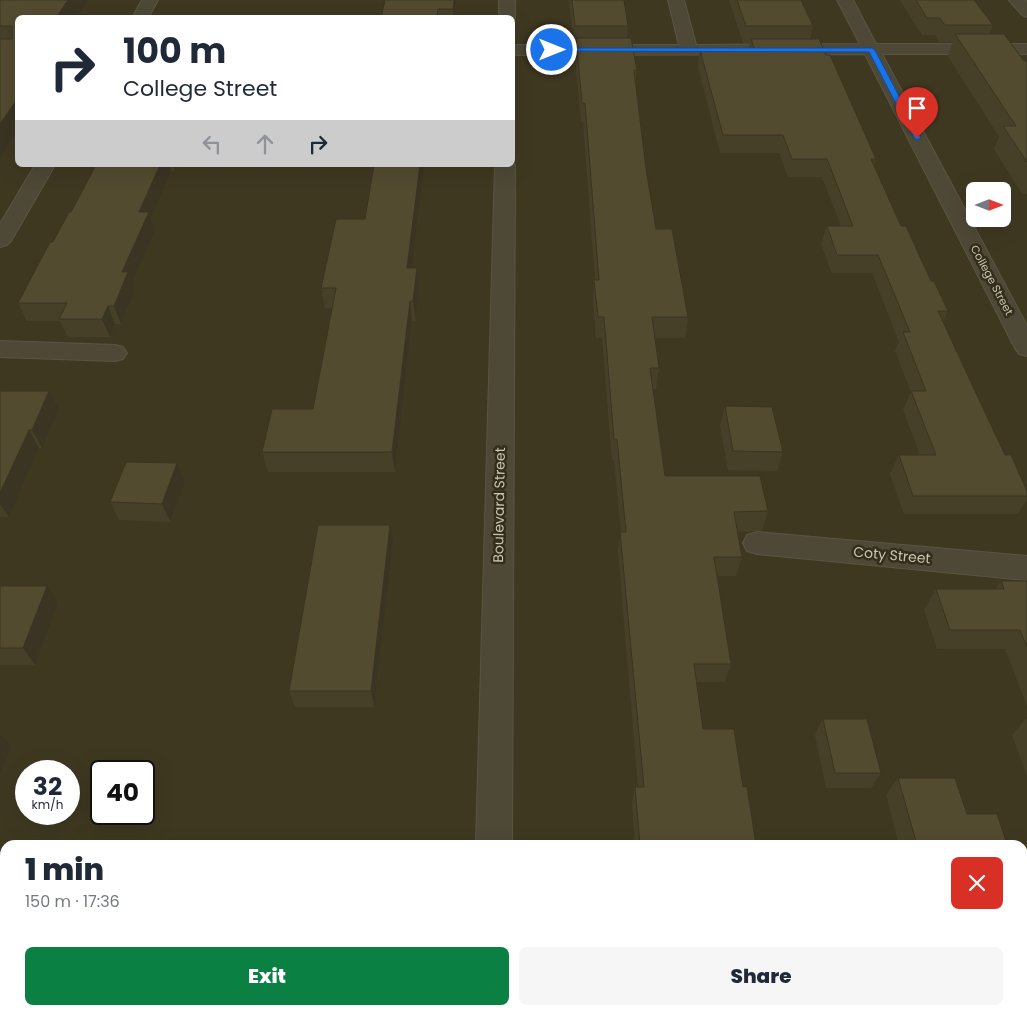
<!DOCTYPE html>
<meta charset="utf-8">
<style>
:root{--surface:#fff;--page:#f6f6f7;--text:#1f2937;--muted:#747a83;--accent:#0b8043}
body{margin:0;font-family:Poppins,sans-serif;background:var(--page);color:var(--text);height:100vh;display:flex;flex-direction:column;font-size:19px;white-space:nowrap}
*{box-sizing:border-box;margin:0}
p{font-size:16px;color:var(--muted)}
.icon{flex:none;width:28px;height:28px;fill:none;stroke:currentColor;stroke-width:2;stroke-linecap:round;stroke-linejoin:round}
.map{position:relative;flex:1;overflow:hidden}
.sheet{position:absolute;left:0px;top:840px;width:1028px;height:175px;display:flex;flex-direction:column;background:var(--surface);border-radius:15px 15px 0 0;box-shadow:0 5px 20px #0002}
.sheet>*{flex:none}
.banner{position:absolute;left:15px;top:15px;width:500px;height:152px;border-radius:8px;box-shadow:0 5px 20px #0002;background:#fff;color:var(--text);overflow:hidden}
.needle{width:32px;rotate:90deg}
.tools{position:absolute;left:966px;top:182px;display:grid;gap:10px}
.tools a{display:grid;place-items:center;width:45px;height:45px;border-radius:8px;background:var(--surface);box-shadow:0 5px 20px #0002;font-size:25px}
.speed{position:absolute;left:15px;top:760px;display:flex;gap:10px;font-size:25px;font-weight:700;text-align:center}
.speed>*{display:grid;place-content:center;width:65px;height:65px;border-radius:50%;background:var(--surface);box-shadow:0 5px 20px #0002;line-height:1}
.speed small{font-size:12px;font-weight:400}
.speed .limit{border:2px solid #111;border-radius:8px;background:#fff;color:#111}
.pin{position:absolute;display:grid;place-items:center;width:42px;height:42px;color:#fff;margin:-51px -21px;border-radius:50% 50% 50% 0;rotate:-45deg;box-shadow:0 0 5px #0007}
.pin .icon{rotate:45deg}
.me{position:absolute;width:55px;margin:-28px;rotate:90deg;stroke-linejoin:round;filter:drop-shadow(0 0 4px #0008)}
.turn{display:flex;align-items:center;gap:18px;height:105px;padding:0 25px;font-size:22px}
.turn .icon{width:65px;height:65px;stroke-width:2.5}
.turn b{display:block;font-size:35px;line-height:42px}
.lanes{display:flex;align-items:center;height:48px;padding:0 25px;background:#0003;justify-content:center;gap:25px;direction:ltr}
.lanes .off{opacity:.35}
.round{display:grid;place-items:center;flex:none;width:52px;height:52px;border-radius:8px;background:var(--page)}
.headline{display:flex;align-items:center;justify-content:space-between;height:85px;padding:0 25px}
h1{font-size:30px;font-weight:800;line-height:38px}
.action{display:flex;gap:10px;margin-top:auto;padding:10px 25px}
.action a{flex:1;height:58px;border-radius:8px;background:var(--accent);color:#fff;font-size:20px;font-weight:800;line-height:58px;text-align:center}
.action a+a{background:var(--page);color:var(--text)}
.map>svg:first-child{display:block}
.lines{fill:none;stroke-linecap:round;stroke-linejoin:round}
.minor-casing{stroke:#5a5542;stroke-width:2}
.minor{fill:#4e4936;fill-rule:evenodd}
.wall{fill:#474029}
.shaded-wall{fill:#3a3422}
.building{fill:#534b30;stroke:#3a3422}
.route{fill:#1a73e8;stroke:#114b97}
.labels{text-anchor:middle;stroke-width:5;stroke-linejoin:round;paint-order:stroke}
.far-street-label{font-size:11px;fill:#cac5b1;stroke:#332e1b}
.street-label{font-size:14px;fill:#cac5b1;stroke:#332e1b}
</style>
<div class="map">
<svg width="1027" height="1015" viewBox="0 0 1027 1015">
<rect width="100%" height="100%" fill="#3f3821"/>
<g class="lines">
<g class="minor-casing">
<path id="minor" d="M142 0H158L148 18H132Z
M499 0H515V18L513 21 512 18H499Z
M668 0H684L696 45 860 44 837 0H853L876 44H1027V54H882L1027 326V356L1019 354 1015 348 865 54 512 55V45H679Z
M1009 0H1025L1027 2V17L1022 15Z
M512 162 515 165 512 845H476L495 165H512Z
M35 165H55L11 241 7 245 0 247V224Z
M0 341 115 345 123 347 127 353 123 359 115 361 0 357Z
M757 532 1027 556V580L757 554 747 551 743 543 747 535Z
M471 1010H511V1015H471Z"/>
</g>
<use href="#minor" class="minor"/>
</g>
<path class="wall" d="M0 0H88L76 18H18V131L0 158Z
M456 0 455 18H381Z
M569 0H624L628 26 627 38 637 70 635 83 646 169 656 229 688 317 685 338H655L659 368 656 389H653L665 476 768 511 762 531 737 532 742 557 736 576H717L731 664 725 682H696L703 729 743 787 756 845H635L632 803 635 787H638L618 552 621 532 614 460H612L602 338H596L593 301 594 280H595L583 122H581L575 57 576 43H574Z
M729 0H801L813 26 810 39 876 159 874 166 901 226 931 281 948 311 943 322 975 391 1005 455 1027 491V500L1018 514H904L890 474 899 455H920L903 410 911 392 895 351 899 342 872 273H832L821 244 827 226H841L822 177H788L779 153H720L698 67 700 50H749L750 43H743Z
M900 0H974L993 25 989 34 1024 61H1027V194H1022L994 149 999 137 948 56 953 42H939L935 35H922Z
M96 165H178L175 171H171L151 218 155 230 132 284 135 291 121 324H115L110 337H68L60 321H27L18 303 71 212Z
M412 268H417L419 289 416 321H412L395 472H268L262 452 313 409 332 308H325L321 288Z
M0 391 59 410 42 448H39L9 517H0Z
M725 406 783 452 777 471 728 470 720 425Z
M177 463 185 482 170 522 119 520 110 502Z
M393 543 374 707H295L289 691Z
M1001 581H1027V706L1005 649H937L924 610 936 589H995Z
M0 586 58 603 35 665H0Z
M1027 718V776L1012 735Z
M823 719 881 773 871 788H826L815 735Z
M898 778 967 814 1007 844H1027V928H1022V845H899L886 795Z
M5 857V955H0V864Z
M658 1010H792L793 1015H658Z"/>
<path class="shaded-wall" d="M68 0H88L76 18H56Z
M454 0H456L455 18H453Z
M18 98V131L0 158V124Z
M160 165H169L171 171 151 218 155 230 132 284 135 291 121 324 114 306 122 272 139 212Z
M174 165H178L175 171Z
M420 165H424L409 289 407 268Z
M417 268 419 289 416 321 413 301Z
M410 301 412 321 395 472 392 452Z
M108 306 115 324 110 337 102 319Z
M49 391 59 410 42 448 32 430Z
M29 430 39 448 9 517 0 504V493Z
M177 463 185 482 170 522 162 504Z
M390 525 393 543 374 707 371 691Z
M47 586 58 603 35 665 23 648Z
M0 734 11 746 0 775Z"/>
<path class="building" d="M0 0H68L56 18H18V98L0 124V39H12V26H0Z
M385 0H454L453 9H438L437 18H381Z
M572 0H624L628 26H575Z
M737 0H801L813 26H746Z
M916 0H974L993 25H945L940 18H927Z
M955 34H1004L1024 61H1027V162L1003 126H1016Z
M576 38H631L637 70H634L646 169 656 229H672L688 317H652L659 368H650L665 476H760L768 511 734 512 742 557H714L731 664H694L703 729H734L743 787H747L756 845H640L635 787H644L620 532H626L617 439H614L604 317H598L594 280H599L585 103H582Z
M751 39H819L826 55H830L876 159H871L901 226H906L931 281H934L948 311H938L975 391 1005 455H1011L1027 491V496H913L899 455H936L911 391H926L903 332H910L878 255H837L827 226H853L827 159H792L783 135H723L700 50H755Z
M96 165H160L139 212H149L122 272H128L114 306H108L102 319H59L67 303H18L50 242H53L69 212H71Z
M374 165H420L407 268H417L413 301H410L392 452H262L272 409H313L336 288H321L336 219H365Z
M0 391H49L32 430H29L0 493Z
M725 406 772 407 783 452 733 451Z
M126 462 177 463 162 504 110 502Z
M318 525H390L371 691H289Z
M1001 581H1027V647L1020 630H950L936 589H1004Z
M0 586H47L23 648H0Z
M823 719H867L881 773H835Z
M898 778H955L967 814H997L1007 844H1027V914H1022V845H917Z
M2 857H5V944H0V864Z
M664 1010H792L793 1015H664Z"/>
<path class="route" d="M552 48H872L875 50 921 138 917 140 914 138 869 52 549 51 548 50Z"/>
<g class="labels">
<g class="far-street-label">
<text transform="translate(992 280) rotate(62)" y="4">College Street</text>
</g>
<g class="street-label">
<text transform="translate(499 505) rotate(-89)" y="5">Boulevard Street</text>
<text transform="translate(892 555) rotate(5)" y="5">Coty Street</text>
</g>
</g>
</svg>
<div class="tools">
<a><svg class="needle" viewBox="-14 -14 28 28"><path d="M0-13l5 13h-10z" fill="#e53935"/><path d="M0 13l5-13h-10z" fill="#747a83"/></svg></a>
</div>
<div class="speed"><div>32<small>km/h</small></div><div class="limit">40</div></div>
<div class="pin" style="left:917px;top:138px;background:#d93025"><svg class="icon" aria-label="arrive" viewBox="0 0 24 24"><path d="M6 21V4h12l-3 4 3 4H6"/></svg></div>
<svg class="me" style="left:552px;top:50px" viewBox="-20 -20 40 40"><circle r="17" fill="#1a73e8" stroke="#fff" stroke-width="3"/><path d="M0-11L8 9 0 5-8 9z" fill="#fff"/></svg>
<div class="banner">
<div class="turn"><svg class="icon" aria-label="right" viewBox="0 0 24 24"><path d="M7 20v-9h11M14 6l5 5-5 5"/></svg><div><b>100 m</b>College Street</div></div>
<div class="lanes"><svg class="icon off" aria-label="left" viewBox="0 0 24 24"><path d="M17 20v-9H6M10 6l-5 5 5 5"/></svg><svg class="icon off" aria-label="ahead" viewBox="0 0 24 24"><path d="M12 20V5M6 11l6-6 6 6"/></svg><svg class="icon" aria-label="right" viewBox="0 0 24 24"><path d="M7 20v-9h11M14 6l5 5-5 5"/></svg></div>
</div>
<section class="sheet">
<div class="headline"><div><h1>1 min</h1><p>150 m · 17:36</p></div><a class="round" style="background:#d93025;color:#fff"><svg class="icon" aria-label="close" viewBox="0 0 24 24"><path d="M6 6l12 12M18 6L6 18"/></svg></a></div>
<div class="action"><a>Exit</a><a>Share</a></div>
</section>
</div>
